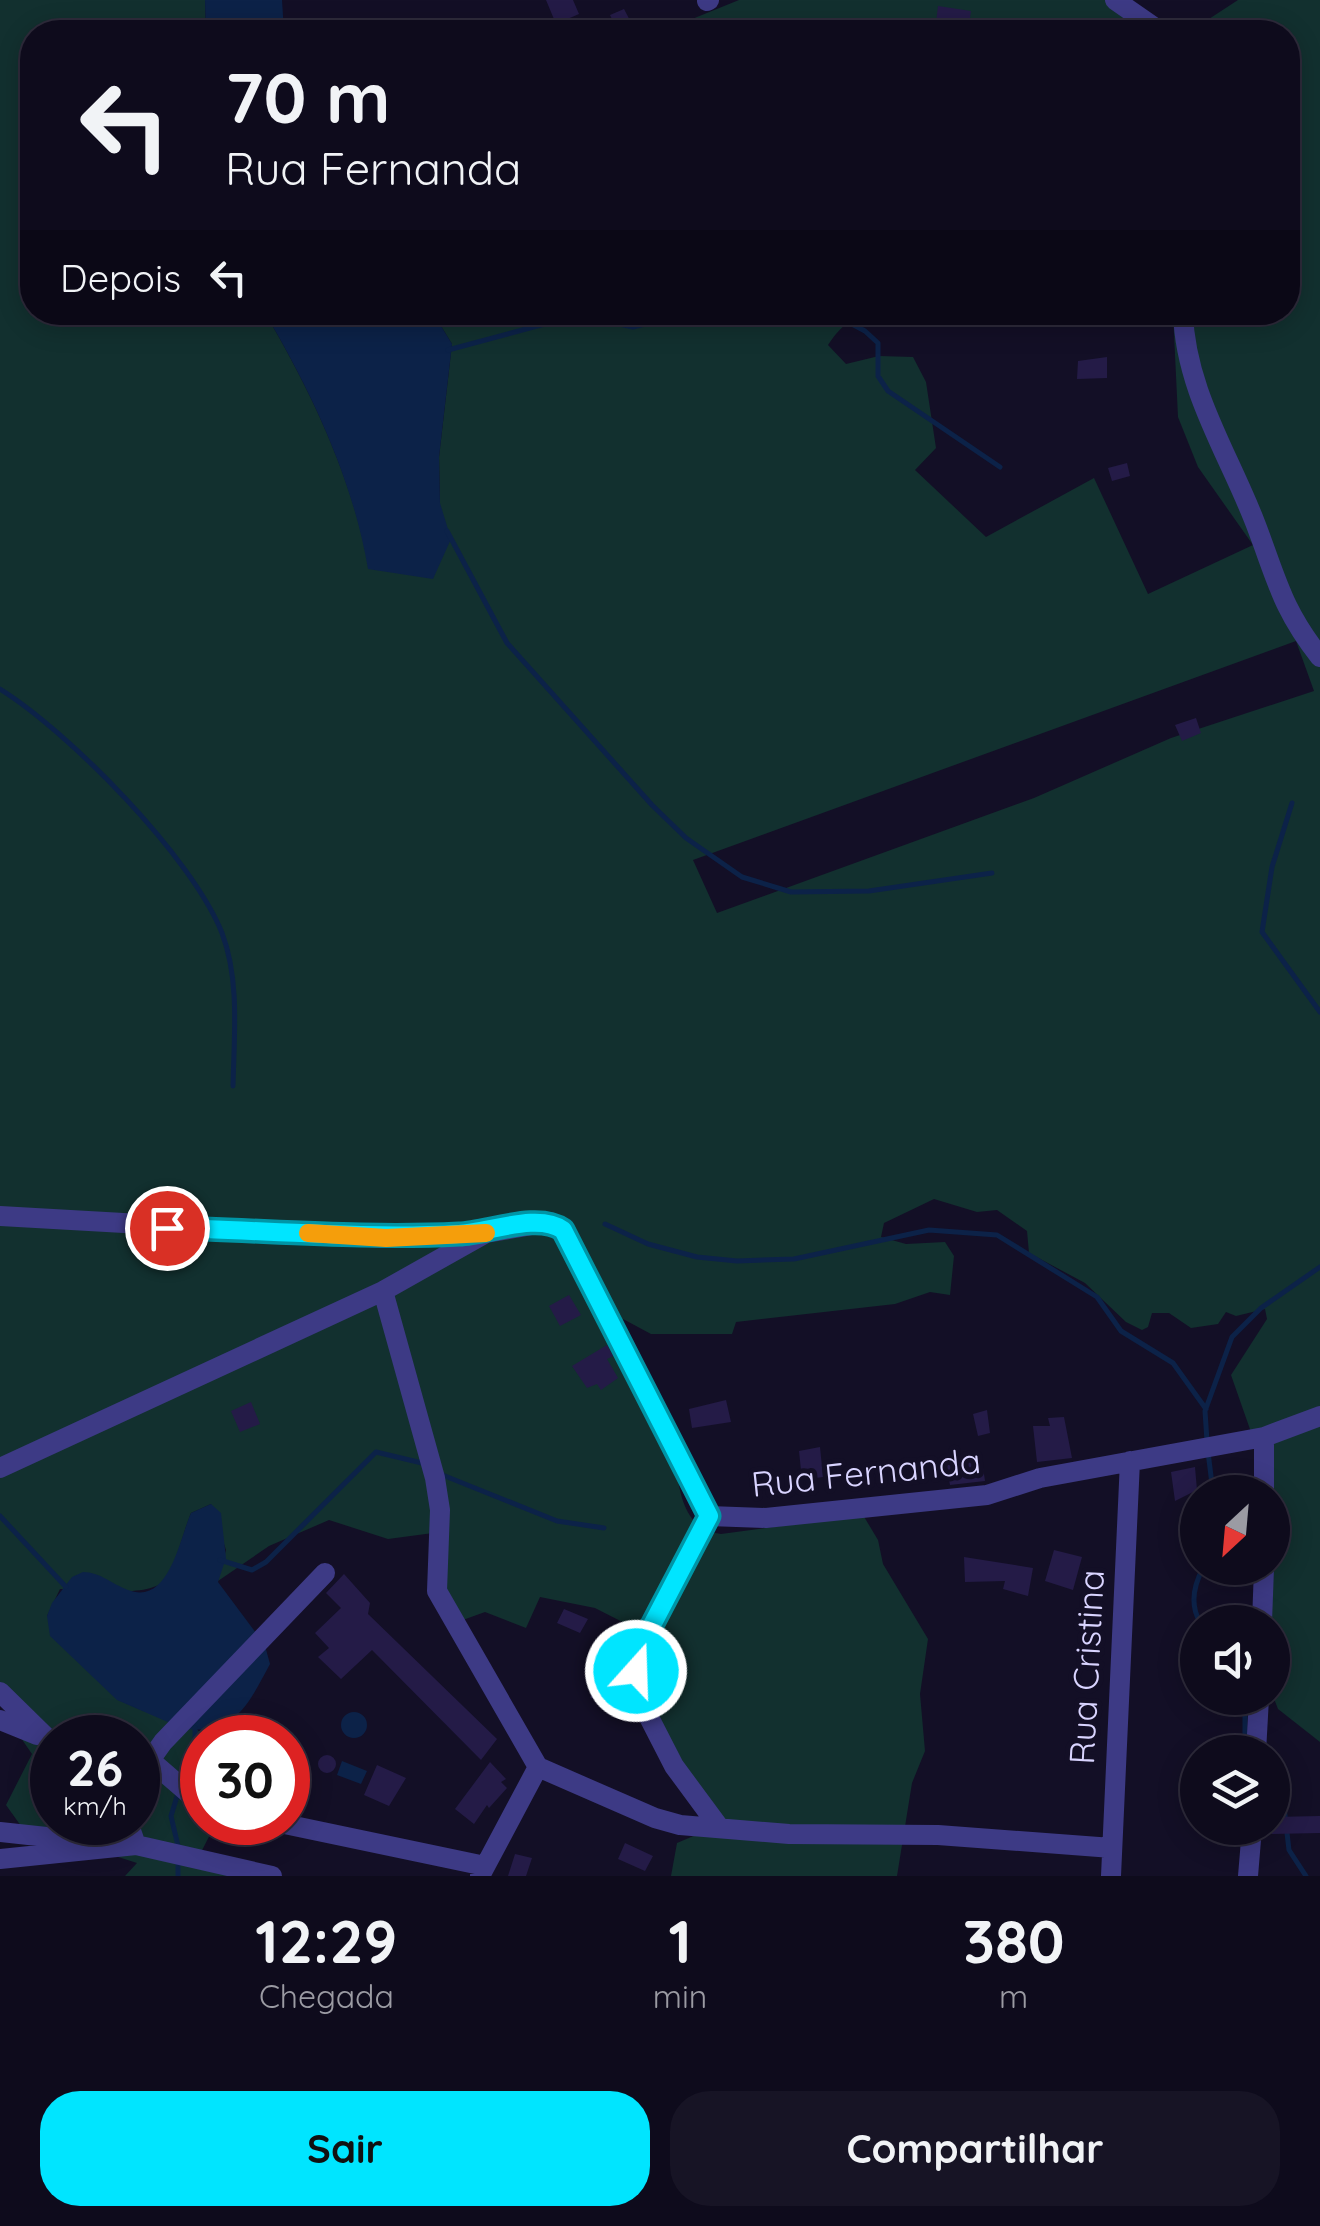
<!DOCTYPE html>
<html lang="pt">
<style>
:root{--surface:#0e0b1c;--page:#171425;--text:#f1f3f6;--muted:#9b9ba3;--line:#2e2b3b;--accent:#00e5ff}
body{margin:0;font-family:Quicksand,sans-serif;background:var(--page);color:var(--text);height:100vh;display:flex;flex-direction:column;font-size:38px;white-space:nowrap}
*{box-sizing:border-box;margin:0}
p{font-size:32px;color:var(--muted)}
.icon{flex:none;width:55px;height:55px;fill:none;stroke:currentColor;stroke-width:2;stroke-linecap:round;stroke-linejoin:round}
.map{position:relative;height:1876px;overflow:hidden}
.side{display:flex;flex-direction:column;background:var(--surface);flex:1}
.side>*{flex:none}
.top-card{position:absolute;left:20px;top:20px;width:1280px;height:305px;border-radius:40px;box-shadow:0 5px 25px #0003,0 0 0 2px var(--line);background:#0e0b1c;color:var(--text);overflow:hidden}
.needle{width:65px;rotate:206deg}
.controls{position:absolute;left:1180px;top:1475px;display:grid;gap:20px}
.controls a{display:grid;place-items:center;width:110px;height:110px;border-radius:50%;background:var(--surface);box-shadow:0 5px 25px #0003,0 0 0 2px var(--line);font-size:50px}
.speed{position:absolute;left:30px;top:1715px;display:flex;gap:20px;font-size:50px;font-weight:700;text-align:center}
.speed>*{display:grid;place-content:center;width:130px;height:130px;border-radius:50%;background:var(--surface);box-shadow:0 5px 25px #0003,0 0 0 2px var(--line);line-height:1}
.speed small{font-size:25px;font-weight:400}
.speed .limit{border:15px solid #d22;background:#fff;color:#111}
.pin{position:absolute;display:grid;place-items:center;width:85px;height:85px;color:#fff;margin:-42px;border:5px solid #fff;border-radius:50%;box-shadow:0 2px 10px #0007}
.me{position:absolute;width:110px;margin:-55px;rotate:20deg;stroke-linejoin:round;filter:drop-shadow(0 0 8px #0008)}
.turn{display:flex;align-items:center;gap:35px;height:210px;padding:0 40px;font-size:45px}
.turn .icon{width:130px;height:130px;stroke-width:2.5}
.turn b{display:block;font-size:70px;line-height:85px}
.then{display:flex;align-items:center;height:95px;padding:0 40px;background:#0003;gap:20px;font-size:38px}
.eta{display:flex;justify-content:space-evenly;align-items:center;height:170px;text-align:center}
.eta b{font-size:60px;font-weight:800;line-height:70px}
.primary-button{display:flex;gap:20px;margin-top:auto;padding:20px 40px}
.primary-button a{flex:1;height:115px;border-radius:40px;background:var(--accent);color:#111;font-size:40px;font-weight:800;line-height:115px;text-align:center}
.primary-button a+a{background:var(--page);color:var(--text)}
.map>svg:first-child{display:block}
.green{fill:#12302f;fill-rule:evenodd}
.water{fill:#0c2248}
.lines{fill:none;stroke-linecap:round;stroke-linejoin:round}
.stream{stroke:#0c2248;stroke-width:5}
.building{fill:#241b47}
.minor{stroke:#3d3a85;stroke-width:20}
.route-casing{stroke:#0095a6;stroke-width:25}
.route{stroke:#00e5ff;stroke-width:18}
.slow{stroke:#f59e0b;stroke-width:18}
.labels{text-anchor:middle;stroke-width:10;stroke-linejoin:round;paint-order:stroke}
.street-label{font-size:35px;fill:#d9d4ff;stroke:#130f26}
</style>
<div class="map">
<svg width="1320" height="1876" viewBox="0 0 1320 1876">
<rect width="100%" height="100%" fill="#130f26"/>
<path class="green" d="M0 0H205L206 32H32V312L265 313C311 391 353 479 369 569L440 503 439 457 452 344 433 313 901 312 894 319C857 317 850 313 828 345L846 364 879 356 913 357 926 382 936 448 915 470 986 537 1094 478 1148 594 1253 545 1198 467 1178 417 1173 313 1288 312V32H1189L1238 0H1320V1742L1278 1709 1273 1696 1272 1622H1268L1272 1492 1231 1375 1267 1319 1265 1309 1236 1316 1226 1312 1218 1324 1191 1328 1169 1313H1152L1148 1327 1142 1330 1126 1322 1085 1283 1029 1253 1027 1231 997 1210 977 1212 934 1199 884 1223 881 1237 906 1244 945 1242 954 1256 950 1295 930 1292 895 1304 736 1322 732 1334H651L623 1319C633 1370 658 1415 674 1464 680 1485 680 1505 695 1522 703 1532 709 1532 721 1534L863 1515 878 1540 883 1564 928 1639 920 1694 925 1751 912 1783 897 1876H671L677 1843 710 1829 619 1681 644 1633 595 1608 540 1597 526 1628 485 1612 449 1625 433 1533 388 1539 329 1520 269 1546 218 1581 226 1550 211 1504 191 1513C184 1530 175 1567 166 1579 151 1599 85 1589 60 1589L47 1616 200 1732 224 1728 226 1737 202 1738V1822L216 1823 196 1862 237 1876H125L137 1863 21 1826 6 1805 32 1754 14 1728 4 1703 0 1704ZM1296 641 1314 691 1171 738 1034 798 717 913 693 860ZM52 1738H138V1822H52Z
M739 0H1113L1158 32H660Z"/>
<path class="water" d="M205 0H282L284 32H206Z
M265 313H433L452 344 439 457 440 503 451 539 433 579 368 569C353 479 311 391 265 313Z
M211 1504 221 1513 226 1558 218 1582 259 1637 177 1726 117 1700 50 1636 47 1616 52 1603 72 1577 83 1572C100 1572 112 1584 128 1590 169 1606 179 1540 191 1513Z
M264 1642 270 1664C248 1705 234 1737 180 1728Z
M341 1725a13 13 0 1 1 26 0a13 13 0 1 1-26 0Z
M342 1761 367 1771 361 1784 337 1775Z"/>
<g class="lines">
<path class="stream" d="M829 312 865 331 878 343V376L888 391 1000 467
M448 350 578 315 633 327 691 312
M447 531 507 643 652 805 686 838 742 877 791 892 869 891 992 873
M0 689C69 732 192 857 222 933 240 980 234 1037 233 1086
M1292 803 1272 867 1262 932 1320 1012
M605 1224 648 1244 697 1257 737 1261 794 1259 929 1230 997 1235 1097 1297 1121 1331 1173 1363 1206 1409
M1207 1441 1205 1411 1232 1337 1261 1308 1320 1267
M1208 1452 1213 1492
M440 1474 557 1521 604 1528
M0 1516 66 1587
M220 1560 252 1570 266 1562 376 1452 422 1463
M1200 1622C1190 1605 1194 1585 1203 1568
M1245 1752V1698
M183 1780 195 1751V1728
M1272 1804 1284 1807 1289 1850 1306 1876
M178 1846 171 1816 179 1790
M178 1876V1862"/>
</g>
<path class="building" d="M546 0H573L579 14 556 24Z
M938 6 971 11 968 32 935 31Z
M624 9 636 32H618L610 15Z
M1107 357V378L1077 379 1078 361Z
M1127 463 1130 476 1112 481 1108 468Z
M1196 718 1201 733 1182 741 1175 725Z
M569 1295 581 1315 560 1326 549 1306Z
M607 1345 613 1356 607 1359 618 1378 601 1390 597 1384 587 1388 572 1366Z
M726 1400 731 1422 692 1428 689 1409Z
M251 1402 260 1424 240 1432 231 1411Z
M987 1410 990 1433 978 1436 973 1414Z
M1064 1417 1072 1458 1037 1462 1033 1426H1050L1048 1418Z
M820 1447 823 1477 802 1480 799 1451Z
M981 1453 985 1481 950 1485 945 1459Z
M1195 1467 1197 1490 1175 1501 1171 1472Z
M1054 1550 1082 1557 1073 1590 1045 1581Z
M964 1557 1033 1568 1028 1596 1003 1589 1005 1581 965 1582Z
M344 1574 370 1603 368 1614 497 1739 481 1760 372 1650 341 1679 318 1657 329 1648 315 1633 341 1608 326 1593Z
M564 1609 588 1619 580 1633 557 1623Z
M597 1671 624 1676 621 1704 590 1698Z
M318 1764a9 9 0 1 1 18 0a9 9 0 1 1-18 0Z
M490 1762 506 1779 501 1782 507 1788 489 1808 487 1805 474 1824 455 1809Z
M377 1765 406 1778 389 1806 364 1795Z
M1320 1816V1833L1272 1834V1817Z
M625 1843 653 1856 645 1871 618 1859Z
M515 1854 532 1858 526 1876H508Z"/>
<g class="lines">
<path class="minor" d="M1115 0 1161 32
M707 1 709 0
M1183 312C1185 390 1229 454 1256 525 1277 580 1282 609 1320 657
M0 1216 386 1238 482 1233
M383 1291 435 1478 440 1510 437 1591 538 1767
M0 1468 383 1291 486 1233 550 1222 567 1235 709 1516 766 1518 987 1495 1040 1478 1264 1437 1320 1416
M1264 1492V1437
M709 1516 641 1648 636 1692 674 1766 719 1827
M1262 1622 1264 1568
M0 1692 52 1743
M0 1720 37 1735
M1256 1752 1259 1698
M150 1760 202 1805
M138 1777 163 1742 325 1573
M128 1822 136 1845
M275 1822 485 1866
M0 1832 102 1843
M0 1859 136 1845 272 1876
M480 1876 538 1767 655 1818 680 1825 789 1834 938 1835 1112 1848
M1111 1876 1130 1461
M1248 1876 1252 1828"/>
</g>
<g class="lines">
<g class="route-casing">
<path id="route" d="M167 1228C264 1230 361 1239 459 1234 488 1233 538 1212 563 1230L709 1516 640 1648 636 1671"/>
</g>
<use href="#route" class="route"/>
<path class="slow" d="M308 1233 386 1238 486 1233"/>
</g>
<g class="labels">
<g class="street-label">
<text transform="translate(866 1473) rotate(-6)" y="12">Rua Fernanda</text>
<text transform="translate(1087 1667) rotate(-87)" y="12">Rua Cristina</text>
</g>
</g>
</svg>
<div class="controls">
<a><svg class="needle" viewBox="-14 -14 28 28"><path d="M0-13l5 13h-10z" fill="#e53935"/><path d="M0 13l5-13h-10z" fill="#9b9ba3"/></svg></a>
<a><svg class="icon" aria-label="sound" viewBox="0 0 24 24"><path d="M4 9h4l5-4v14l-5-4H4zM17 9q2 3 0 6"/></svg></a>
<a><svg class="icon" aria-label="layers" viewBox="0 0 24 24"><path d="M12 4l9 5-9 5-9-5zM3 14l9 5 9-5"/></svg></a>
</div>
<div class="speed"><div>26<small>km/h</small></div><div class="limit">30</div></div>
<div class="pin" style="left:167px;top:1228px;background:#d93025"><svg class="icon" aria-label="arrive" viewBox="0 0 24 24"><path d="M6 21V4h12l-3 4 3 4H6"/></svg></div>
<svg class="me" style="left:636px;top:1671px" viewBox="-20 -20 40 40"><circle r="17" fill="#00e5ff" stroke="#fff" stroke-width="3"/><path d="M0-11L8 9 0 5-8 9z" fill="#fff"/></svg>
<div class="top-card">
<div class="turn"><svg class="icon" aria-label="left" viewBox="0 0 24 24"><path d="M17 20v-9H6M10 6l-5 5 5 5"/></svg><div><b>70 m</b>Rua Fernanda</div></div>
<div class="then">Depois<svg class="icon" aria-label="left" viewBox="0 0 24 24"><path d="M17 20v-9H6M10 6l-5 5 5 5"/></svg></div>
</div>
</div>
<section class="side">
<div class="eta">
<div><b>12:29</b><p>Chegada</p></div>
<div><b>1</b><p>min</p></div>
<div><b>380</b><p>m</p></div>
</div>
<div class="primary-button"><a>Sair</a><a>Compartilhar</a></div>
</section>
